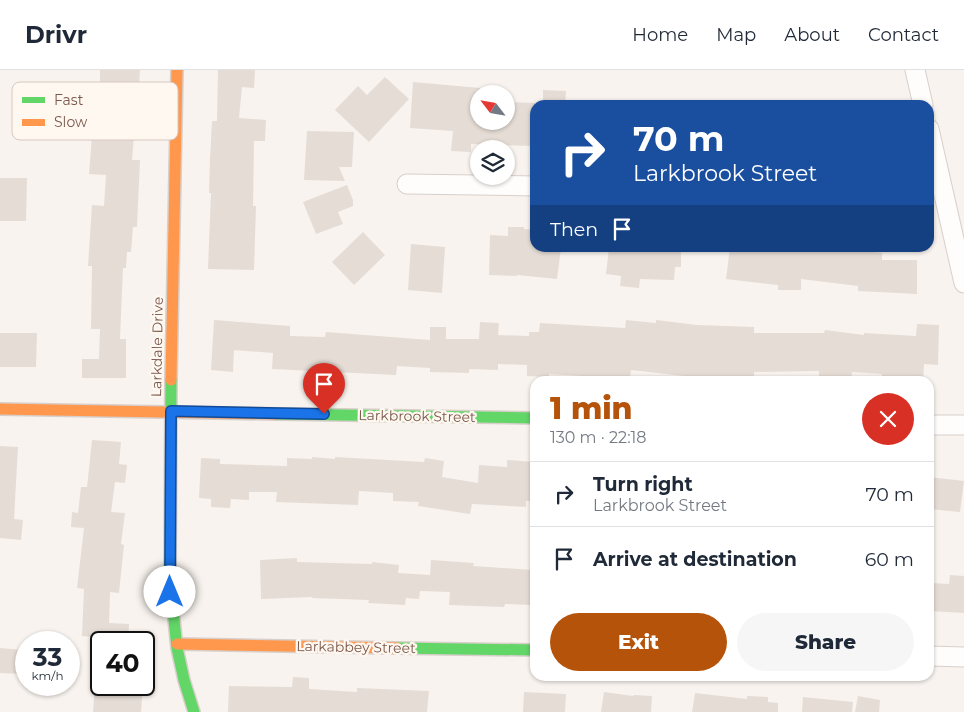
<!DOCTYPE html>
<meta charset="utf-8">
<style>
:root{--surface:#fff;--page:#f6f6f7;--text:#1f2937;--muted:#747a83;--line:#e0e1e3;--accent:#b45309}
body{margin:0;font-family:Montserrat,sans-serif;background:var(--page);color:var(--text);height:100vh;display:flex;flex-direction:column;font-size:19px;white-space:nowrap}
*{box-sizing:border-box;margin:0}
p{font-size:16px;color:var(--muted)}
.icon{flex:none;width:28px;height:28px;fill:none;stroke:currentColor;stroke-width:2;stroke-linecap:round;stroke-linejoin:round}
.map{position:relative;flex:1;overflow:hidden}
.side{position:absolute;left:530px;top:306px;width:404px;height:305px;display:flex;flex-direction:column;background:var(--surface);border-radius:15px;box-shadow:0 1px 4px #0004}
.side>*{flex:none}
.banner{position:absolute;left:530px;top:30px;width:404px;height:152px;border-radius:15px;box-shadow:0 1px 4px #0004;background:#1a4fa0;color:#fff;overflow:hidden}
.needle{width:32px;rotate:301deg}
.tools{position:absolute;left:470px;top:15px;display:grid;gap:10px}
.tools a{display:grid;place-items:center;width:45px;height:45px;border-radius:50%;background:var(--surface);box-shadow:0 1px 4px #0004;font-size:25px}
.speed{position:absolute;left:15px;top:561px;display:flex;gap:10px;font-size:25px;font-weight:700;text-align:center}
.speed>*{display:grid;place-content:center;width:65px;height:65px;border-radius:50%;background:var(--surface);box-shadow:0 1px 4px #0004;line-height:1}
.speed small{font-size:12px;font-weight:400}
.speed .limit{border:2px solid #111;border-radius:8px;background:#fff;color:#111}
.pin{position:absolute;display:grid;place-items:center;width:42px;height:42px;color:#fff;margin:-51px -21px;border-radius:50% 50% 50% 0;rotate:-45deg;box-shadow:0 0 5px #0007}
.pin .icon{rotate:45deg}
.me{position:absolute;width:55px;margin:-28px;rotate:0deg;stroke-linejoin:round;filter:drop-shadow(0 0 4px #0008)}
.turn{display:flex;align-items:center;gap:18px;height:105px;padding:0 20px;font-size:22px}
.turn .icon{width:65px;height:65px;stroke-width:2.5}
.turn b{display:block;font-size:35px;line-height:42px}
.then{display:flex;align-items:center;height:48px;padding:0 20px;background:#0003;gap:10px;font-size:19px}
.round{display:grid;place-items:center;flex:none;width:52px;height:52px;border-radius:26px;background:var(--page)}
.headline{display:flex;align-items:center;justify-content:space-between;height:85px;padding:0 20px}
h1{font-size:30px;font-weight:800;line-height:38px;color:var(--accent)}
.action{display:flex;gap:10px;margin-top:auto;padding:10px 20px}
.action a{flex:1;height:58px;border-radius:30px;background:var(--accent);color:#fff;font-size:20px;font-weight:800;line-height:58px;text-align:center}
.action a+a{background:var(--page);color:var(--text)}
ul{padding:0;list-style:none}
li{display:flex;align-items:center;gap:15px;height:65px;padding:0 20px;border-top:1px solid var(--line)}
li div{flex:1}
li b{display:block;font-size:19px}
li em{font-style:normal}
header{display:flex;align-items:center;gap:30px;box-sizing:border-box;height:70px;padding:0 25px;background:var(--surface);border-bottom:1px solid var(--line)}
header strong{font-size:24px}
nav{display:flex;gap:28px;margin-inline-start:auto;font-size:18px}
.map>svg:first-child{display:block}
.building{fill:#e5dcd5}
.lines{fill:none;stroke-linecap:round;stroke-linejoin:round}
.street-casing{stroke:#d8cfca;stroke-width:21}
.fast-casing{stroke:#d8cfca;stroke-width:14}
.slow-casing{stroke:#d8cfca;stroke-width:14}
.street{stroke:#fefdfc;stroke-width:19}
.fast{stroke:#63d668;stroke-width:11}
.slow{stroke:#ff974d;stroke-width:11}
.route-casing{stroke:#114b97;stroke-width:12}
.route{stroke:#1a73e8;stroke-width:9}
.labels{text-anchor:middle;stroke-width:4.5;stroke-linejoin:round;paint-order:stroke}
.street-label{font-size:14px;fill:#7a584b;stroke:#fff8f1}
.key{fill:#fff8f1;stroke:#d7c8bf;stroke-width:1}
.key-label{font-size:14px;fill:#7a584b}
</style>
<header>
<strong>Drivr</strong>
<nav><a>Home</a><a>Map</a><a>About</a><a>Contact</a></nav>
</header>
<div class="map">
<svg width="964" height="642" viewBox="0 0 964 642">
<rect width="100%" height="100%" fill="#f8f3ee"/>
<path class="building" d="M100 0H140L139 15 100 14Z
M218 0H255L254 18 242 17 239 48 266 50 265 71H254L253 136H256L254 200 208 199 211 123H209L210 89 212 51H217Z
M385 7 409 29 369 72 335 40 358 16 367 25Z
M413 12 480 18 479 51H506V32L535 33V76L471 74V82L451 81 453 61 410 58Z
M543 20 566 21 565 35H543Z
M94 40 136 43 132 90H140L137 157H133L131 182H127L126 198H123L120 269H126V308H82V289H99L100 259H91L92 196H88L92 135 104 136 106 105 89 104Z
M307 61 354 62 352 97H339L345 111 304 110Z
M0 108H27L26 151H0Z
M347 115 353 130V136L338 142 343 154 316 164 303 132Z
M508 157H524V159L535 160V178H561L557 209 517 205V206L489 205 490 165 508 166Z
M363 162 385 185 354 215 332 192Z
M411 174 445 177 442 223 408 220Z
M609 178H681V197H675L674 210 640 209 639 218 620 216 621 206 606 204Z
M730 178H866V181L882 183V190H917V224L858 221V216L801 209V220H778V215L726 209Z
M214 250 290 256V266L325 267 326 262 430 270V257H446V269H479L480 252 499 253 498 265 529 266V262H539L540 253 625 258 626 250 656 253V250L697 255 754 257V263H824L825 260 864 265V263L916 266 917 254 939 255 938 295 924 294 923 311H882V304L852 302 851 311 819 307V301L754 302V311L693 308V307L631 300 630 309 549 304V307L527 306V295L498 294V300L469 299V303L430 302V298L397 296 396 305 272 299 273 283 234 280 233 302 211 300Z
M0 263H37L36 297H0Z
M92 370 121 372 119 394 127 395 125 413 115 412 111 442 125 443 121 474 124 475 119 523 110 522 109 553 129 554 128 572H95V567L82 566 84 519 77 518 84 458 71 457 72 442 78 443 81 417H87Z
M0 376 18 377 14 449 23 450 21 470 0 468Z
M312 387 335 389V387L424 392 425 388 444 391 442 407 478 413 479 395 507 397V390L535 392V431H526V437L472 434 470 444 418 436 419 432 393 431V423L359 421 358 435 276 432 277 422H249V430L231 429 230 438 211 437V429L199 428 201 388 220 389V394L287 396V388L312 389Z
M929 407 964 411 960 442 929 439Z
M297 488V492L372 494V492L399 495 398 503 430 505 431 490 474 493 473 496 533 500 530 535 505 534 504 537 449 535 450 522 420 521 419 529 406 528 405 535 368 533 369 530 312 528V527L261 529 260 490Z
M950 505 964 506V543L930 541 931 513 949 514Z
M0 578 22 580 20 604 0 603Z
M293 607 309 608V619L357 622V618L429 621 427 642H228L229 616 292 617Z
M95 615H143L141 642H93Z
M524 622 566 624 565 642H523Z
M604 622 633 626 634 625 652 626 651 642H601Z
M695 623 747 629V626L768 627V632L778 633V642H692Z
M858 626 880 630 879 642H855Z
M803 627 853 632 852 642H802Z"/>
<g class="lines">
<g class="street-casing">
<path id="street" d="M915 0 923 35
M929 59 964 213
M407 114 535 116
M929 355H964
M929 586 964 587"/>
</g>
<g class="fast-casing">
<path id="fast" d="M171 310 170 512 177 578 184 610 194 642
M276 344 535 348
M397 578 535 580"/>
</g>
<g class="slow-casing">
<path id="slow" d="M171 310 177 0
M0 339 276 344
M177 574 397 578"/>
</g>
<use href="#street" class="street"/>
<use href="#fast" class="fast"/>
<use href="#slow" class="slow"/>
</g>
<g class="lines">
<g class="route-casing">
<path id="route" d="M170 522 171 341 324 344"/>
</g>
<use href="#route" class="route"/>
</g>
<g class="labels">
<g class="street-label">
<text transform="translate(157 277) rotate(-89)" y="5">Larkdale Drive</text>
<text transform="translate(417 346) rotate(1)" y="5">Larkbrook Street</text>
<text transform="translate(356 577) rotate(1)" y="5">Larkabbey Street</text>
</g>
</g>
<rect x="12" y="12" width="166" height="58" rx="8" class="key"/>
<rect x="22" y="27" width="23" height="6" fill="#63d668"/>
<rect x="22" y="49" width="23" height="7" fill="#ff974d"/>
<g class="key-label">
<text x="54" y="35">Fast</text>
<text x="54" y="57">Slow</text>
</g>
</svg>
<div class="tools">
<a><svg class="needle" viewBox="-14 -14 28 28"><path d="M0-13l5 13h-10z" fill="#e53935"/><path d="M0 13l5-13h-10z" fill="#747a83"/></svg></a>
<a><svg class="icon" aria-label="layers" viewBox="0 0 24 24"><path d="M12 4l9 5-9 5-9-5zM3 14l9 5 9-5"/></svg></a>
</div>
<div class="speed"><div>33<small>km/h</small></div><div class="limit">40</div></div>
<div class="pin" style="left:324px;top:344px;background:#d93025"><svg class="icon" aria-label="arrive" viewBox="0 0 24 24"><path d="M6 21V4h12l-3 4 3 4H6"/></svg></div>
<svg class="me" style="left:170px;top:522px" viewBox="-20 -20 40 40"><circle r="19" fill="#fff"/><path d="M0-13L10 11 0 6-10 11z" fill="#1a73e8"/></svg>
<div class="banner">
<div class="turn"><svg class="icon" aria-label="right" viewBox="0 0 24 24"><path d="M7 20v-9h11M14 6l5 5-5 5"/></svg><div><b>70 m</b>Larkbrook Street</div></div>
<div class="then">Then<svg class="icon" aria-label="arrive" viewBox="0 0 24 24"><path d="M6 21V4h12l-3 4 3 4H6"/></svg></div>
</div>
<section class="side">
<div class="headline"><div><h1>1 min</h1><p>130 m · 22:18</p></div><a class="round" style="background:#d93025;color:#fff"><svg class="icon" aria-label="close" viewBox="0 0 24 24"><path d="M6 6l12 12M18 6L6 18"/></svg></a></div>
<ul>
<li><svg class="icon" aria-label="right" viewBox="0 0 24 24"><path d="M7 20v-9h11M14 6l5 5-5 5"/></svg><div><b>Turn right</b><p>Larkbrook Street</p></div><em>70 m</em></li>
<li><svg class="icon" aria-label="arrive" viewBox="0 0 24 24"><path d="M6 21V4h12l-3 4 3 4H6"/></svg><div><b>Arrive at destination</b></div><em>60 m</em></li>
</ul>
<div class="action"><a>Exit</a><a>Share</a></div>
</section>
</div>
